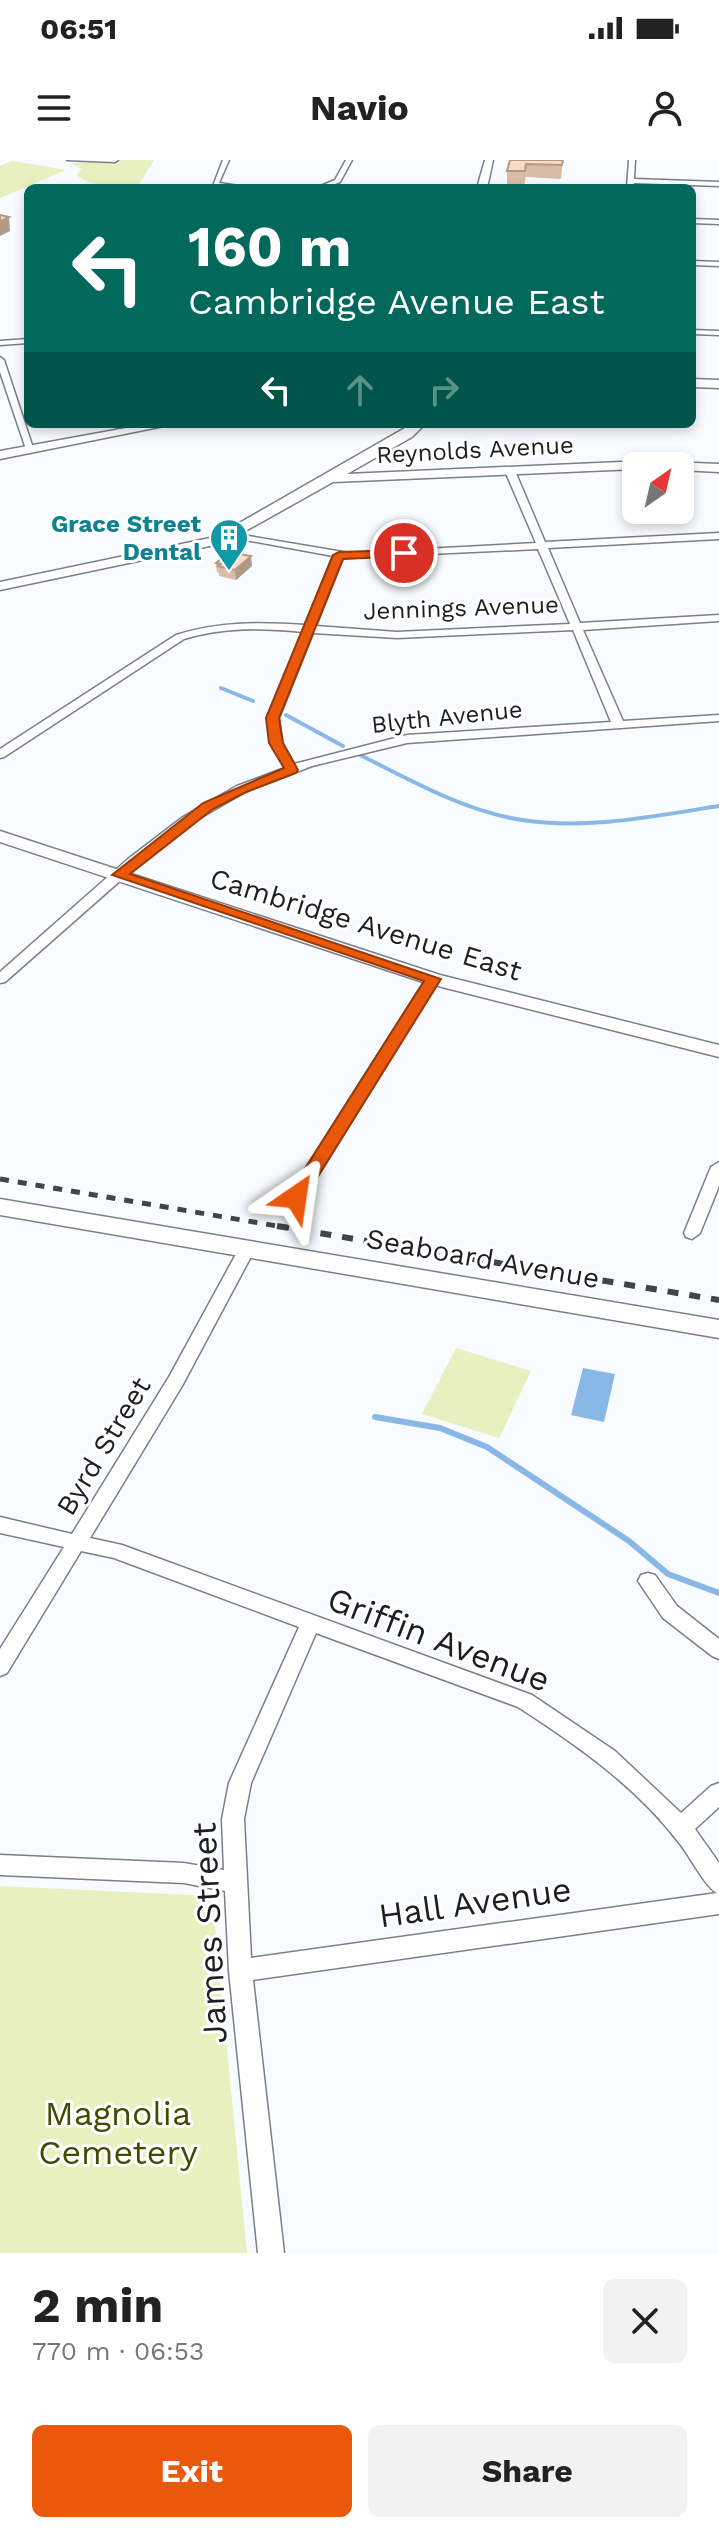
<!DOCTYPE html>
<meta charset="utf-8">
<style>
:root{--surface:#fff;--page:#f2f2f2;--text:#222;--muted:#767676;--accent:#ea580c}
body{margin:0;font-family:"Work Sans",sans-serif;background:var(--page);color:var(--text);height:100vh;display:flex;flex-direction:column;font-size:30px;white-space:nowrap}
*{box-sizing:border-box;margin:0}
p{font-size:26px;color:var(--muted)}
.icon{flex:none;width:44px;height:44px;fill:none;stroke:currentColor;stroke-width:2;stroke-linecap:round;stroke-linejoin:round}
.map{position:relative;height:2093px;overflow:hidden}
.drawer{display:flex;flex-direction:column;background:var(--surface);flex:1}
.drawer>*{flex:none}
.banner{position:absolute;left:24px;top:24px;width:672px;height:244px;border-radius:12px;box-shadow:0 4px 12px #0003;background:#00695c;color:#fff;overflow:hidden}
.needle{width:52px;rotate:34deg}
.buttons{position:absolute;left:622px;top:292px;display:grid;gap:16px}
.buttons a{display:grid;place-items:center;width:72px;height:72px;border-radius:12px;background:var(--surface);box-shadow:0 4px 12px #0003;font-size:40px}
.pin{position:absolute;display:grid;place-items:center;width:68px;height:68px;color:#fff;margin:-34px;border:4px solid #fff;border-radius:50%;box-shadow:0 2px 8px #0007}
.me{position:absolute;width:88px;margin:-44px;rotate:32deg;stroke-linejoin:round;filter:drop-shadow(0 0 6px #0008)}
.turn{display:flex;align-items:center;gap:28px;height:168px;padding:0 32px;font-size:36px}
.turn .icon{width:104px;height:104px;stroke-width:2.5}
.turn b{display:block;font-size:56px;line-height:68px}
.lanes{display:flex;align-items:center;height:76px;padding:0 32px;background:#0003;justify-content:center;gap:40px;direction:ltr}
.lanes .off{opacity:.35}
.round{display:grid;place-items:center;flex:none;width:84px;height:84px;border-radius:12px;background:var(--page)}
.summary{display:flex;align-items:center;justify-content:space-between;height:136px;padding:0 32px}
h1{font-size:48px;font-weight:700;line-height:60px}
.button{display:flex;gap:16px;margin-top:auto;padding:16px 32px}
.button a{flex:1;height:92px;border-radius:12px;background:var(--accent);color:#fff;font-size:32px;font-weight:700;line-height:92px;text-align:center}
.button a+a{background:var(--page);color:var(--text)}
.status{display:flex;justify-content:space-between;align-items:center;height:56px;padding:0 40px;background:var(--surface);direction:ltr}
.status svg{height:22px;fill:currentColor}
header{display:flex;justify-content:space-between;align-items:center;height:104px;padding:0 32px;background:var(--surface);font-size:36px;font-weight:700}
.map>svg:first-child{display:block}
.green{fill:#e7f0be}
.water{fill:#8ab8e6}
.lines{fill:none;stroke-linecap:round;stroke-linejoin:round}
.stream-far1{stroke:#8ab8e6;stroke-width:4}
.stream{stroke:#8ab8e6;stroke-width:6}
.street-casing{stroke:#7a7f88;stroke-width:3}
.secondary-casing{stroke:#7a7f88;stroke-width:3}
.street{fill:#fff;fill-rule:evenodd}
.secondary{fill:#fff;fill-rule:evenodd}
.rail-far1{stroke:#424447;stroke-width:5;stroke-dasharray:9 9;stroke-linecap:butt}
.rail{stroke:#424447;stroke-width:6;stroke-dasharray:11 11;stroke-linecap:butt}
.wall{fill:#dabba8}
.shaded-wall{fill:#b19988}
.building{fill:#fddac3;stroke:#b19988;stroke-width:2}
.route{fill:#ea580c;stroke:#983908;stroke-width:2}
.labels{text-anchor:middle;stroke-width:6;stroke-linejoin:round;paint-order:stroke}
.far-street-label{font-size:24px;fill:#1c1e21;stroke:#fff}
.far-culture-label{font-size:24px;font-weight:bold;fill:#0d838f;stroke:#fff;text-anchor:end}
.street-label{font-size:28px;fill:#1c1e21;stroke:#fff}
.near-street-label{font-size:34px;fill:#1c1e21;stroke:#fff}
.near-park-label{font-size:34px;fill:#444b00;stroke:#fff}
</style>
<div class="status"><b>06:51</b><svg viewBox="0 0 49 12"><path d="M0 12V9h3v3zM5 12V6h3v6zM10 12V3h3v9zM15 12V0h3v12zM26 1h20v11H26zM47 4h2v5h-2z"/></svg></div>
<header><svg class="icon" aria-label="menu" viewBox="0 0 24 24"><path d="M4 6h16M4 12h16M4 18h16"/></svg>Navio<svg class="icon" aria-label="person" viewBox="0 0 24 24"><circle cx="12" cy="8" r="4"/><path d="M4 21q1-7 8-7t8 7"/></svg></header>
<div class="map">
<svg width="719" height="2093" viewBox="0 0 719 2093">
<rect width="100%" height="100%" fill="#f8fbff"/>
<path class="green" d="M123 0H154L137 28C114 28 95 28 76 15L82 9 70 3Z
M12 1 66 10 0 38V6Z
M456 1188 531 1211 499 1278 422 1254Z
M0 1726 212 1736 247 2093H0Z"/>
<path class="water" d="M583 1208 615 1214 604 1262 571 1255Z"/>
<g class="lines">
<path class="stream-far1" d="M221 528 253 541
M286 555 343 586
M356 593C409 619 463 651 522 660 587 670 655 656 719 646"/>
<path class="stream" d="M375 1257 440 1268 487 1287 629 1381 668 1414 719 1433"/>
<g class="street-casing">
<path id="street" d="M67 0H118L115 2Z
M223 0H229L219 23 252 28 213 26Z
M346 0H352L340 22 325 28H316L335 20Z
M629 0H635L634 19 719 22V26L634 23 633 28H627Z
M692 59 719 60V64L692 63Z
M692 101 719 102V106L692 105Z
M692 170 719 171V175L692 174Z
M28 179V183L0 185V181Z
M0 197 4 200 34 291 26 289 0 212Z
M510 308 515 311 545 382 719 373V379L548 388 580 463 719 455V461L583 470 623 561 719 555V561L407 583 312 606 245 632 191 663 138 705 5 822 0 823V812L128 699 183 657 237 626 285 608 270 583 267 558 303 472C262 468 223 467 184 479L4 597 0 598V589L176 475C219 461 261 462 305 465L333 396 229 377 225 376V372L349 393 536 383 505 311ZM538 389 570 464 397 472 316 466 343 398ZM573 470 611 562 407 575 294 604 282 583 279 558 313 473 397 478Z
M433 815 440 819 302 1041H290L288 1037 290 1033 426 819Z
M719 1002V1026L700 1073 692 1079 686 1077 684 1073 711 1007Z
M247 1083 255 1089 182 1226 90 1378 122 1385 532 1535 615 1591 681 1653 711 1626 719 1623V1647L695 1669 719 1703V1754L253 1820 284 2093H258L229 1811 225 1731 184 1723 0 1715V1695L184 1703 224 1710 222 1659 229 1623 299 1467 114 1398 81 1391 7 1513 0 1516V1489L64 1387 0 1373V1357L72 1374 169 1217 241 1085ZM316 1473 518 1547C577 1585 637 1627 680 1684 689 1695 706 1728 717 1733L251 1798 244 1659 251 1623Z
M648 1413 655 1415 677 1446 719 1479V1499L712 1496 663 1458 638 1421 641 1415Z"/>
</g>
<g class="secondary-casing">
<path id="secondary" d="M485 0H493L487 28H477Z
M692 219 719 220V228L692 227Z
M148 264H174L0 299V291Z
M412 264H425L412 277 347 314 644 301 719 304V312L680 310V306H636V309L333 322 224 383 0 430V422L215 377Z
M0 671 440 815 719 885V897L426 823 0 682Z
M0 1039 719 1160V1178L0 1055Z"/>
</g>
<use href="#street" class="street"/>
<use href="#secondary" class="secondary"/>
<path class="rail-far1" d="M0 1019 289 1068"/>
<path class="rail" d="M277 1066 719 1140"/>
</g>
<path class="wall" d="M510 0H563L561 19 526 17 524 25H507V11Z
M216 403 252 406 236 420 219 416V413L217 412Z"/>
<path class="shaded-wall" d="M9 57 10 71 0 76V61Z
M251 396 252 406 236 420 235 410Z"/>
<path class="building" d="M510 0H563L562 5 526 4 525 11H507Z
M0 55 9 57 0 61Z
M229 392 251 396 235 410 218 406 221 404 216 403Z"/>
<path class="route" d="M404 390 408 396 343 399 279 558 283 583 298 610 296 613 246 632 213 649 130 714 441 819 302 1042 296 1043 287 1037 424 821 112 715 203 643 284 608 269 583 266 558 333 395 339 392Z"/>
<defs>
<g id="building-pin" transform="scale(2)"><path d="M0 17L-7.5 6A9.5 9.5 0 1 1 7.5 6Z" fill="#0f9aa8" stroke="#fff"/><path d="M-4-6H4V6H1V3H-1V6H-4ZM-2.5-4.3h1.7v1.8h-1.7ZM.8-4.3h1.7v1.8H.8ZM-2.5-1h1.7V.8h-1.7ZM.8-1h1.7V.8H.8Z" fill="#fff"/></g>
</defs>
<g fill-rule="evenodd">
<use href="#building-pin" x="229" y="378"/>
</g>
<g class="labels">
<g class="far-street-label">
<text transform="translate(475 290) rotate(-3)" y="8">Reynolds Avenue</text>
<text transform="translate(461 448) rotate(-2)" y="8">Jennings Avenue</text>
<text transform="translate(447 557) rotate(-6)" y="8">Blyth Avenue</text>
</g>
<g class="far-culture-label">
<text x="201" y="372">Grace Street<tspan x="201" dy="28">Dental</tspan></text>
</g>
<g class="street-label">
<text transform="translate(366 764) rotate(17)" y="10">Cambridge Avenue East</text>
<text transform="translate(483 1098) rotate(10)" y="10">Seaboard Avenue</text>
<text transform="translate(103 1286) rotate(-59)" y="10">Byrd Street</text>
</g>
<g class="near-street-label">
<text transform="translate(439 1479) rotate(21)" y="12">Griffin Avenue</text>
<text transform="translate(475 1742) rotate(-8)" y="12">Hall Avenue</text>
<text transform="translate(209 1773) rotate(-93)" y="12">James Street</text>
</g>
<g class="near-park-label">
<text x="118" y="1965">Magnolia<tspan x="118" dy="39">Cemetery</tspan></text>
</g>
</g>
</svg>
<div class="buttons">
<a><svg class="needle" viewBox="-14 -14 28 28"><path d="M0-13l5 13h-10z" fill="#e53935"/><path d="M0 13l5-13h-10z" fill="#767676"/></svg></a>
</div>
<div class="pin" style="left:404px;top:393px;background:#d93025"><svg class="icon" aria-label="arrive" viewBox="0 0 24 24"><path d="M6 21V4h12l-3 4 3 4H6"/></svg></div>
<svg class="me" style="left:296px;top:1037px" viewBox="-20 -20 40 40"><path d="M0-17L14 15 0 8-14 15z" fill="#ea580c" stroke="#fff" stroke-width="4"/></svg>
<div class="banner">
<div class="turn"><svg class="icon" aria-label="left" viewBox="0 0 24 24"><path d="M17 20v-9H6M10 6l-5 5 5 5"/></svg><div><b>160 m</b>Cambridge Avenue East</div></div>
<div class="lanes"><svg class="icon" aria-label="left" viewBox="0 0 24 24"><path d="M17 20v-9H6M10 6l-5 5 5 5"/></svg><svg class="icon off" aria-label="ahead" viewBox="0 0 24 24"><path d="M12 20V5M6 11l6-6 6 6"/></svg><svg class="icon off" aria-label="right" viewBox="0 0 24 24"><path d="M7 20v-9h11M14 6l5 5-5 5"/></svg></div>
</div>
</div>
<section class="drawer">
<div class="summary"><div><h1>2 min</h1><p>770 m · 06:53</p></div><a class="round"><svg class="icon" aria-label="close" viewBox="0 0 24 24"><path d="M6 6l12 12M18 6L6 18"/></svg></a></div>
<div class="button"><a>Exit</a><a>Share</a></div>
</section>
